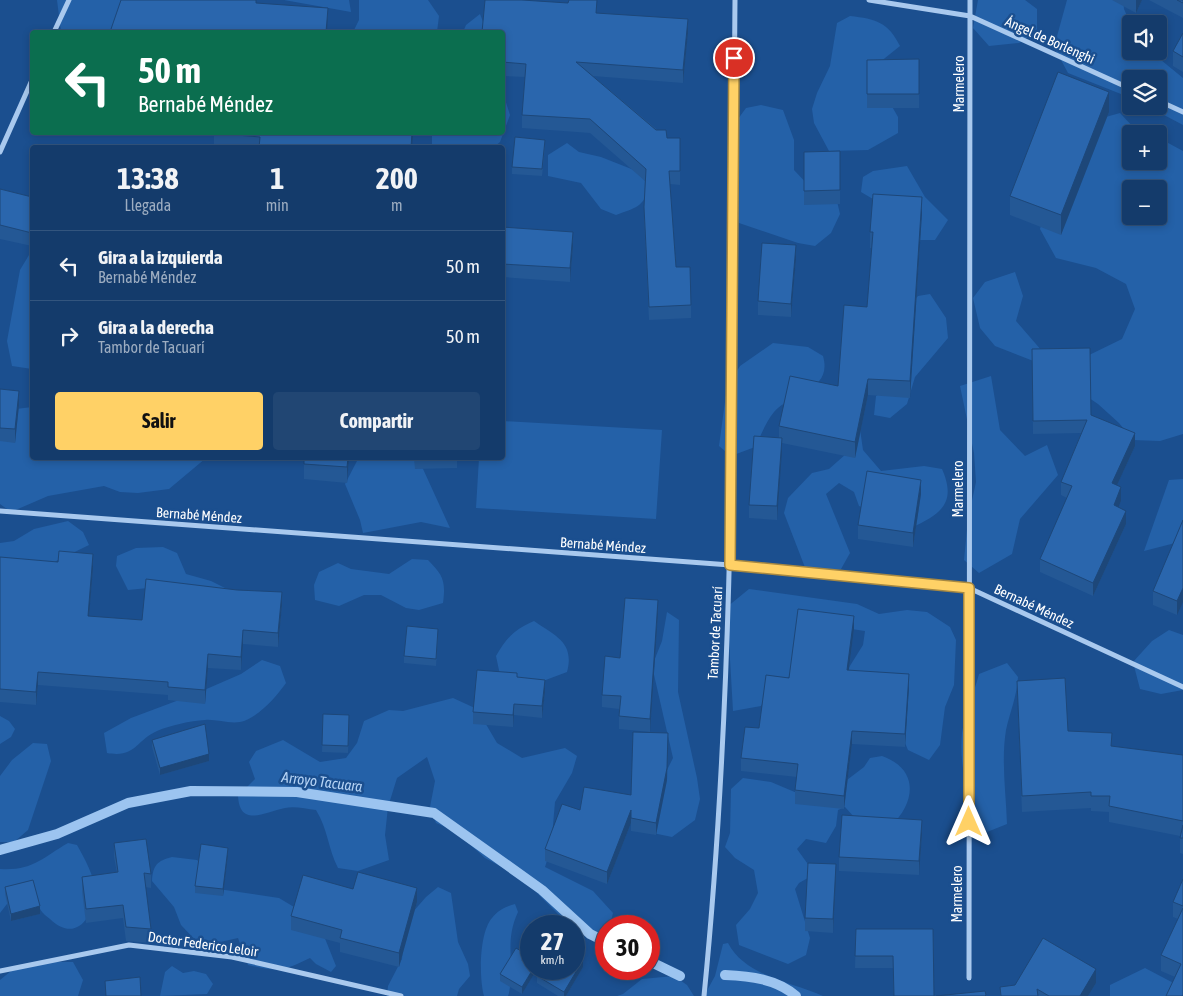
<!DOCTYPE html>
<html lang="es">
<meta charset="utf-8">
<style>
:root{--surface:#143b6b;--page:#214673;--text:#f1f3f6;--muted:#9dadc1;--line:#33557e;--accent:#ffd166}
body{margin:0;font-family:"Asap Condensed",sans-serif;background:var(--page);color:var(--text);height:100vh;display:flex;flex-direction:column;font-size:19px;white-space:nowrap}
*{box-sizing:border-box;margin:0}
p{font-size:16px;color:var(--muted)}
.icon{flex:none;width:28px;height:28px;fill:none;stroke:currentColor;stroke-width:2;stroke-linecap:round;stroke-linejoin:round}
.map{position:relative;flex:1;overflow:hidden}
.panel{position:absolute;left:30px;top:145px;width:475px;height:315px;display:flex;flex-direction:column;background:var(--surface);border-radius:5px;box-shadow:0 2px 8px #0003,0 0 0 1px var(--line)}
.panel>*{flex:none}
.guide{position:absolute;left:30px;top:30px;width:475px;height:105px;border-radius:5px;box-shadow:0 2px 8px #0003,0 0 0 1px var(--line);background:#0b6e4f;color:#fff;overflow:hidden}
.buttons{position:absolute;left:1122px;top:15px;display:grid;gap:10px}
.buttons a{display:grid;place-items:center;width:45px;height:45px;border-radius:5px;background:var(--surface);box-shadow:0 2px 8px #0003,0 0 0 1px var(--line);font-size:25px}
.speed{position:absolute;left:520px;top:915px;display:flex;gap:10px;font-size:25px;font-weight:700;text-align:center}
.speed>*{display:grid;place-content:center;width:65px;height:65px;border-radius:50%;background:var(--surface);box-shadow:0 2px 8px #0003,0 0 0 1px var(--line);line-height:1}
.speed small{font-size:12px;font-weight:400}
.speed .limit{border:8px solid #d22;background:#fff;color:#111}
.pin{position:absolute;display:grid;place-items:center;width:42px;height:42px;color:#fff;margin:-21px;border:2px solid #fff;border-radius:50%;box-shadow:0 1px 5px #0007}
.me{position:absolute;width:55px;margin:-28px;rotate:0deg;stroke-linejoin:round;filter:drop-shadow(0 0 4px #0008)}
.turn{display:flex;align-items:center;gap:18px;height:105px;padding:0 25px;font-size:22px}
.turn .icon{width:65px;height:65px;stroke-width:2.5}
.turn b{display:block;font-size:35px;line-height:42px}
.eta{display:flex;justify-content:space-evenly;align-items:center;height:85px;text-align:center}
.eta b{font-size:30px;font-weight:700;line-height:35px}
.action{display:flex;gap:10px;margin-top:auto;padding:10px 25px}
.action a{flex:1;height:58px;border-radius:5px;background:var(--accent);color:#111;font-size:20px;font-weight:700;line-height:58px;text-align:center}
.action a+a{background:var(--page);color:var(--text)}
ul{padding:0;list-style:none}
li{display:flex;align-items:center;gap:15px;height:70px;padding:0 25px;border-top:1px solid var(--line)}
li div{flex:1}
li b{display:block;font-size:19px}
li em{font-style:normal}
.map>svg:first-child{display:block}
.green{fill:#2461a8;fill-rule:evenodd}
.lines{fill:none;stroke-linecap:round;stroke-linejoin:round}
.stream{stroke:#9cc4f0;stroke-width:10}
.minor{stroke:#a9c9ee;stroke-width:5}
.wall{fill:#245895}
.shaded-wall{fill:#1d4779}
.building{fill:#2a66ad;stroke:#1d4779}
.route-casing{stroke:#a68842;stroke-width:12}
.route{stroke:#ffd166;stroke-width:9}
.labels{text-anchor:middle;stroke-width:5;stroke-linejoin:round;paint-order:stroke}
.street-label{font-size:14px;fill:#fff;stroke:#1b4f8f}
.water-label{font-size:15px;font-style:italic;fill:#b5d3f5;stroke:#1b4f8f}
</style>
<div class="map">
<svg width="1183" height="996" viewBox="0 0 1183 996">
<rect width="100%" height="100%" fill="#1b4f8f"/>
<path class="green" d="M57 0H146L124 9 110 32H61Z
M284 0H349L351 12Z
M359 0H428L439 16 437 32H353L359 20Z
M978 0H1025L1037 9V31L1019 43 989 46 973 28Z
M1067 0H1123L1124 9 1131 25V51H1150L1183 78V125L1147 106H1159V79H1131V98L1068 73 1054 47Z
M480 14 487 32H463L466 25Z
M850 16C876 19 888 22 900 46L875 66 882 89 898 117V133L868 150 829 151 814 123 812 109 817 93 830 66 837 23Z
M503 93 510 115 500 142 494 147H432V133L502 132Z
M761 105 783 110 794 140V170L810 187 836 197 840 214 831 233 815 246 798 243 739 223 735 206 734 162 738 119 746 108Z
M1120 113 1136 130 1148 134H1131V161H1159V138L1183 151V434L1160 441 1133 440 1119 423 1098 404 1036 362 995 346 980 328 973 298 985 282 1015 272 1023 296 1016 321 1042 351 1083 358 1122 339 1135 309 1126 284 1096 268 1056 258 1040 229 1047 204 1095 120ZM1131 189H1159V216H1131Z
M567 143 579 152 601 157 639 172 649 187C644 207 635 208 616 215L601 209 581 183 548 176V155Z
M907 166 925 197 948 220 935 240H908L878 202 861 192 863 177 873 171Z
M32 250V369L12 366 7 341 20 270Z
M930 294 946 318 948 338 915 377 907 404 890 418 874 415 876 396 892 383 908 308 918 296Z
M773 343 808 347 823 356C833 391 792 392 774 412 766 421 761 436 755 447L731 456 719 446 727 387 740 366Z
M991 376 1000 430 1025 456 1047 445 1058 475 1020 519 1012 554 979 573 964 560 968 519 976 482 974 453 960 386Z
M32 407V458H206L169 489 138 493 120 492 104 486 48 496 11 512 0 504V411Z
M857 408 863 450 881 471 924 466 942 469C957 503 941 514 911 528L859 506 854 492 839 483 826 494 850 553 841 569 806 570 784 513 788 498 812 473 829 469 846 454Z
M503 421 662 430 656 519 476 508 479 458H502Z
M370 458H418L450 528 421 522 363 533 360 520 345 484 357 461Z
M1183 479V541L1144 551 1169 480Z
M68 521 83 532 89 545 48 565 0 577V543L14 541 34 529Z
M163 547 177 553 186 574 211 581 229 590 148 588 128 590 116 566 117 556 136 548Z
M412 559 428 560C443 575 446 581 443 603L419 610 406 608 381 595H364L339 606 315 600 314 585 319 572 338 563 351 569 389 574Z
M749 589 857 604 879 614 907 610 927 612 950 627 956 640 954 685 945 707 940 745 929 760 908 750C897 719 865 698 848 669L863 645 865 631 838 627 795 673 772 687 761 706 733 711 727 607Z
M667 612 679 620 678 692 697 778 700 799 695 820 672 837 648 832 663 778 673 758 652 666 662 641Z
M534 621C555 636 575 642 567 672L535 684 500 675 496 656C507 637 514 630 534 621Z
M1169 630 1183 635V690L1161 694 1140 689 1133 662 1152 641Z
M262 660 280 666 286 683C276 697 258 718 240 722 229 724 216 719 205 720 190 721 171 725 157 731 135 741 136 758 107 753L104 733 131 718 195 694 241 674Z
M1007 663 1018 677C1017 696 1010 712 1006 730 1001 761 1006 793 1007 824L982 834C968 805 959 766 962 733 965 714 974 693 979 674Z
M453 698 477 709 497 743 522 758 565 748 577 756 572 773 555 802 551 848 545 867 593 891 613 913 610 926H606V940L588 936 569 925 534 890 511 872 485 858 455 831 436 823 430 807 435 781 427 757 397 778 388 807 385 835 389 860 358 871 338 868C328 849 328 829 316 810 306 809 295 806 285 808 264 812 240 828 238 796L255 779 249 762 256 751 283 740 320 762 346 758 357 743 364 721 389 710 403 711Z
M0 716 9 721 15 729 11 737 0 744Z
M33 743 47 744 51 761 28 830 14 842H0V776L12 760Z
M882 756C919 769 916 802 891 826L855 818 845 807 838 810 836 826 826 843 806 839 797 849 815 874 799 883 795 889 810 938 806 955 788 964 739 945 736 925 750 909 758 893 754 870 735 858 725 847 730 833 731 789 743 778 771 782 797 793 843 783 864 767 870 758Z
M68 843 77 845C84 858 95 876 95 892 93 919 75 943 50 919 46 916 41 912 39 907 37 900 36 892 34 885L17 891 0 913V869C33 871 42 858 68 843Z
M172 857 197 860 208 869 218 889 279 898 294 907 298 921 324 936 336 966 331 972 316 964 310 958C281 972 280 972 248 965L238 938 216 943 199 944 181 925 174 907 152 881C153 865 157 861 172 857Z
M438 887 451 893 458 942 468 964 470 976 459 989 457 996H387L388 986 402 959 405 921 426 897Z
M515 904 518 912C504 942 515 962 509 993L508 996H484C479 978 479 933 492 918 498 910 507 906 515 904Z
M728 943C745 976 791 982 823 996H704L715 976 723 944Z
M37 962H73L83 980 78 996H0V980L11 971Z
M172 966 183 973 194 971 206 974 213 984 207 994 160 996 165 972Z
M1145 968 1183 988V996H1110V985Z
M674 976 687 985 694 996H617L623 994 642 979Z"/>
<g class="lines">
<path class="stream" d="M0 850 57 834 128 803 191 791 297 792 434 813 542 890 590 934 606 942
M649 961 680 976
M725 975C750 976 777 979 796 996"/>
<path class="minor" d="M869 0 970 16 1131 89
M54 32 69 0
M1159 101 1183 112
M0 152 32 80
M0 511 730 565 969 588 1183 687
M0 971 129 945 232 957 401 996
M969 978 970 0
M704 996C737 665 732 332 735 0"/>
</g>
<path class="wall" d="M1112 0H1142L1136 13Z
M1149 0H1183V18Z
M597 13 688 33 683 83 593 76 667 138H680V185L670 184 676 267 691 305V318L649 320 644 220V207L645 181 590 133 522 128V115L525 77 502 76V32Z
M1183 33V72L1173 66V51Z
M919 59V108H867V60Z
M1109 112 1061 235 1010 215V196Z
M214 132 412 148H221L214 147Z
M545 147 542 176 512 174V167Z
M840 151V204L804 205V152Z
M0 189 32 197V246L0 239Z
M922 213 910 398 868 395 855 458 782 443 777 520 749 518V505L779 437V426L838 386 867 307 872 248H870V232Z
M502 227 573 246 570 282 502 277Z
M796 259 791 317 758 315V301Z
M1032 349 1091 415 1135 446 1117 485 1121 501 1118 507 1126 524 1093 596 1040 572V559L1067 498 1061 495V482L1081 433 1033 434Z
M0 389 19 405 15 443 0 441Z
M304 458H349L347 483 304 479Z
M414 458H457V468L415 469Z
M921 494 913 547 858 539V525Z
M1183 520 1177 615 1153 605V591Z
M0 557 93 568 89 616 142 620 282 605 278 647 243 644 241 670 208 668 205 704 168 700V695L38 685 36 705 0 702Z
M658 613 650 732 619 729V709L602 707V695Z
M854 629 849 670 909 687 905 747 852 744 844 809 795 804V790L797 777 741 771V758L789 678Z
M438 636 436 666 404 663V656Z
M517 677 545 692 542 718 514 715 513 727 473 724V712Z
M1017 681 1068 731 1112 746 1183 755V854L1180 853V836L1109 822V812L1091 811V808L1022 812Z
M323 714 349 722 348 753 322 752Z
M152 740 209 761 160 775 152 747Z
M668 745 667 780 656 835 631 831V823L607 884 545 861V849L580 810 631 795Z
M922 834 919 875 839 871V857Z
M114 843 151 874V888L145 887 151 929V943L126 941 123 918 86 923 82 891V877L117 873 114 857Z
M228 855 223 896 195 893V886Z
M836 878 833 933 805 931V918Z
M1183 879V996L1175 977 1161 971V955L1178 919 1173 917V902Z
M5 887 40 914 11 921 5 894Z
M353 889 417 902 399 967 340 952V943L291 930V916Z
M856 929H933L934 996H894L893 968H855Z
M583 967 566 996H558L537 983V976Z
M531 969H537L522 994 500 981V974Z
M1096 983 1088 996H1000V987Z"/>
<path class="shaded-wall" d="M1136 0H1142L1136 13Z
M328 8 327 32H326Z
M688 19V33L683 83V70Z
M1109 92V112L1061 235V215Z
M412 132H413L412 148H411Z
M922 197V213L910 398V381Z
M573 232V246L570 282V268Z
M796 245V259L791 317V304Z
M868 379V395L855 458V442Z
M19 391V405L15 443V429Z
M1135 433V446L1112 496V483Z
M782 438V451L777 520V506Z
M348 458H349L347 483V467Z
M921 480V494L913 547V533Z
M1121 487V501L1114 518V505Z
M1126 511V524L1093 596V583Z
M93 554V568L88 629V616Z
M1183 588V602L1177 615V601Z
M282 592V605L278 647V633Z
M658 600V613L650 732V719Z
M854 616V629L847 684V670Z
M243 630V644L241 670V657Z
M208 654V668L205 704V690Z
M38 672V685L36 705V692Z
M909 674V687L905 747V734Z
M545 680V692L542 718V706Z
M514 704V715L513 727V715Z
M852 731V744L844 809V796Z
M668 733 667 780 656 835V823Z
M209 754V761L160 775V768Z
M631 810V823L607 884V872Z
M922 820V834L919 875V861Z
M228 848V855L223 896V889Z
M836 864V878L833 933V919Z
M417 888V902L399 967V953Z
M40 906V914L11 921V914Z
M583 960V967L566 996H564V992Z
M533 969H537L522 994V987Z
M1096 969V983L1088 996H1080Z"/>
<path class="building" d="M121 0H256V3L328 8 326 32H110Z
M485 0H522L568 3 569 0H597L596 13 688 19 683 70 576 62 656 130H666L667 138H680V171H669L676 267H690L691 305 649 307 644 207 646 169 590 119 522 115 526 64 502 62V32H482Z
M1177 0H1183V3Z
M1183 33V57L1173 51Z
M919 59V94H867V60Z
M1058 72 1109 92 1061 215 1010 196Z
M214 132H412L411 148H259L260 137 214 133Z
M515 137 545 140 542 169 512 167Z
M840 151V190L804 191V152Z
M0 189 32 197V233L0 225Z
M873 194 922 197 910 381 868 379 855 442 779 426 790 376 838 386 844 305 867 307 873 232H870Z
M502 227 573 232 570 268 502 264Z
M762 243 796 245 791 304 758 301Z
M1090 348 1091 415 1135 433 1112 483 1121 487 1114 505 1126 511 1093 583 1040 559 1072 486 1061 482 1087 420 1033 421 1032 349Z
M0 389 19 391 15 429 0 428Z
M754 436 782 438 777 506 749 505Z
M304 458H348L347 467 304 464Z
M867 471 921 480 913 533 858 525Z
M1183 520V588L1177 601 1153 591Z
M59 551 93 554 88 616 142 620 146 579 237 590 282 592 278 633 243 630 241 657 208 654 205 690 168 687V682L38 672 36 692 0 689V557L58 562Z
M625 598 658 600 650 719 619 716 621 696 602 695 605 656 620 658Z
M798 609 854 616 847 670 909 674 905 734 852 731 844 796 795 790 798 764 741 758 745 727 759 728 766 675 789 678Z
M407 626 438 629 436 659 404 656Z
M477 670 517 673V677L545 680 542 706 514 704 513 715 473 712Z
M1065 678 1068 731 1112 733 1111 746 1183 755V821L1109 806 1110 796H1091V792L1022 796 1017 681Z
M323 714 349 715 348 746 322 745Z
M205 724 209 754 160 768 152 740Z
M633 732 668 733 667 768 656 823 631 818V810L607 872 545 849 562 804 580 810 584 787 631 795Z
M842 815 922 820 919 861 839 857Z
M1183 825V838H1180Z
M146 839 151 874 144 873 151 929 126 927 123 905 86 909 82 877 118 872 114 843Z
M201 844 228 848 223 889 195 886Z
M808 863 836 864 833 919 805 918Z
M358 872 417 888 399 953 340 938 342 930 291 916 303 875 353 889Z
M1183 879V906L1173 902Z
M33 880 40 906 11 914 5 887Z
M1183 908V996H1166L1181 964 1161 955Z
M856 929H933L934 996H894L893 956H855Z
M1043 938 1096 969 1080 996H1049L1037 989 1038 996H1001L1000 987 1015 985Z
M516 948 531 957V969H533L522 987 500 974Z
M574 954 583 960 564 992 537 976 541 969H574Z
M140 977 141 996H106L105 981Z
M985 991 986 995 985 996H936Z"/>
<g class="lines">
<g class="route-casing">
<path id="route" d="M734 58 730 565 969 588V822"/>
</g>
<use href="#route" class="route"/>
</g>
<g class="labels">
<g class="street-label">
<text transform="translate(1050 40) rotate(24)" y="5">Ángel de Borlenghi</text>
<text transform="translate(959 84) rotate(-90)" y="5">Marmelero</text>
<text transform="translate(958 489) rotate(-90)" y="5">Marmelero</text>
<text transform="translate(199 515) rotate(4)" y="5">Bernabé Méndez</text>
<text transform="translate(603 545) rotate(4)" y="5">Bernabé Méndez</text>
<text transform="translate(1034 606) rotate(25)" y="5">Bernabé Méndez</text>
<text transform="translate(715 633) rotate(-87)" y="5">Tambor de Tacuarí</text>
<text transform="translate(957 894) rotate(-90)" y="5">Marmelero</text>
<text transform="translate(203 944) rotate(8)" y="5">Doctor Federico Leloir</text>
</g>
<g class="water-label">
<text transform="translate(322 782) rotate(7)" y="5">Arroyo Tacuara</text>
</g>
</g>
</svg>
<div class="buttons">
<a><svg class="icon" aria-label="sound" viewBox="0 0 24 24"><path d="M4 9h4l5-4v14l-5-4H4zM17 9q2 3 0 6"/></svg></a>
<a><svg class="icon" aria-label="layers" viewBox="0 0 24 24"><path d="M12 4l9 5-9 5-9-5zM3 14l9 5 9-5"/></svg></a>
<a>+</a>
<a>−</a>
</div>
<div class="speed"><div>27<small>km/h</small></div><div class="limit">30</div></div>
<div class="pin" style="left:734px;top:58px;background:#d93025"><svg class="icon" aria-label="arrive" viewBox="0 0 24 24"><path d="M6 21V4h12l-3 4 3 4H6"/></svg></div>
<svg class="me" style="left:969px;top:822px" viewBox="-20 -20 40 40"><path d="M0-17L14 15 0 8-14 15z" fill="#ffd166" stroke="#fff" stroke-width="4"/></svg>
<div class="guide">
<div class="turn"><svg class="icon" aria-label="left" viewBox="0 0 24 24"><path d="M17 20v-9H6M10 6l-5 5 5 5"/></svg><div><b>50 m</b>Bernabé Méndez</div></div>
</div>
<section class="panel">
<div class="eta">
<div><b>13:38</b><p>Llegada</p></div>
<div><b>1</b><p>min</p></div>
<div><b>200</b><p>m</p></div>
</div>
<ul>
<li><svg class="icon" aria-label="left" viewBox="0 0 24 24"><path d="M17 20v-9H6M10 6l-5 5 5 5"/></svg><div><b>Gira a la izquierda</b><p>Bernabé Méndez</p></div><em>50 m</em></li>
<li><svg class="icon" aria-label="right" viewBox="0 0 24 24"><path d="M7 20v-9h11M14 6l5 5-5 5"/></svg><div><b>Gira a la derecha</b><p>Tambor de Tacuarí</p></div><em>50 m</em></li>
</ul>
<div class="action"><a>Salir</a><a>Compartir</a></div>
</section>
</div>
